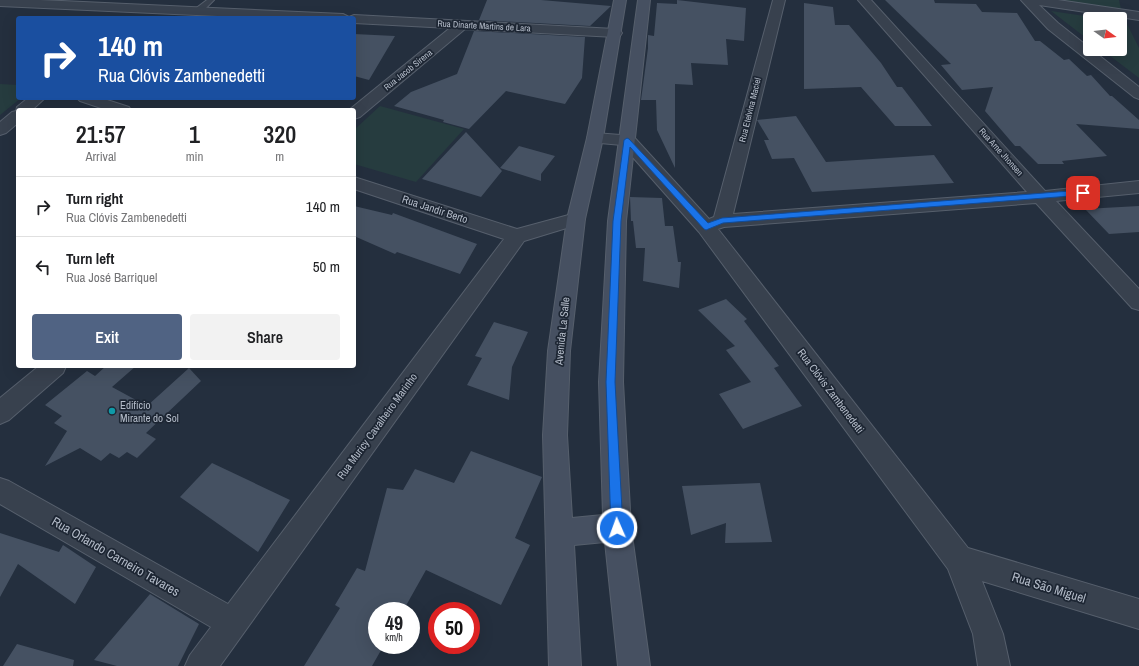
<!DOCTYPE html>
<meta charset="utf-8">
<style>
:root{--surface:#fff;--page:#f2f2f2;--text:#202124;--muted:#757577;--line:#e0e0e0;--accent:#506383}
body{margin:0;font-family:"Archivo Narrow",sans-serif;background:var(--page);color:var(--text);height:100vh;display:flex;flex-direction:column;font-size:15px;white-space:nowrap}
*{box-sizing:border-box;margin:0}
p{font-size:13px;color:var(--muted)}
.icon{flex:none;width:22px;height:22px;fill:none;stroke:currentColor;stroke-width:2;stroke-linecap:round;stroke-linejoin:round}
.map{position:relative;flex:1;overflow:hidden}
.panel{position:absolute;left:16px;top:108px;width:340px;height:260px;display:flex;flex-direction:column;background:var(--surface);border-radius:4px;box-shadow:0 4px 16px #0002}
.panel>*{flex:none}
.banner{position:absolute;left:16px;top:16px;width:340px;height:84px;border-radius:4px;box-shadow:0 4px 16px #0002;background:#1a4fa0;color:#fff;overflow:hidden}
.needle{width:26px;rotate:104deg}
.buttons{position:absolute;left:1083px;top:12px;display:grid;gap:8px}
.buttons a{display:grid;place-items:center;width:44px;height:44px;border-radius:4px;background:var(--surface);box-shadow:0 4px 16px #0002;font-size:20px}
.speed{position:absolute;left:368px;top:602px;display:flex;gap:8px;font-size:20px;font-weight:700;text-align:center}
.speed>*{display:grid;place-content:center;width:52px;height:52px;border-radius:50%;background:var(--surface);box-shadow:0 4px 16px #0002;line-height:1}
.speed small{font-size:10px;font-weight:400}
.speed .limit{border:6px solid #d22;background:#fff;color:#111}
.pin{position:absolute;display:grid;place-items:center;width:34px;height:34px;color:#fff;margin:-17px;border-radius:8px;box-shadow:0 2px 6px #0006}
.me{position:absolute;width:44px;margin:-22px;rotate:358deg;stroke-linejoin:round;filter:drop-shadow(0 0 3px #0008)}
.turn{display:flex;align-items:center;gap:14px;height:84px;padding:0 16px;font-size:18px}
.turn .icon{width:52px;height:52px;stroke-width:2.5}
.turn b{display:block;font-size:28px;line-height:34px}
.eta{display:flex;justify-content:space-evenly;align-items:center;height:68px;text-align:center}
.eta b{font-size:24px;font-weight:600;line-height:28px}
.action{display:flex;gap:8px;margin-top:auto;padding:8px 16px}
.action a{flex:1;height:46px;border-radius:4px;background:var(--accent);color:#fff;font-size:16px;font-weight:600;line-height:46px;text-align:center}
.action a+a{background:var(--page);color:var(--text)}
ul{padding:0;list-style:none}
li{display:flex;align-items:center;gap:12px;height:60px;padding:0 16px;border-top:1px solid var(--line)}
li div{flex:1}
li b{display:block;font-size:15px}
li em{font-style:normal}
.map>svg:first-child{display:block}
.green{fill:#263c3f}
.building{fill:#455162}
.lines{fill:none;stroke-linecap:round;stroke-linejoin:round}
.service-casing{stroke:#565f6c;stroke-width:2}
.minor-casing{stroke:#565f6c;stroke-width:2}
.secondary-casing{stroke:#565f6c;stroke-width:2}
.service{fill:#38414e;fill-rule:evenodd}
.minor{fill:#38414e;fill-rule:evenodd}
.secondary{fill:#465061;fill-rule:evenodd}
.route{fill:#1a73e8;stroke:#114b97}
.culture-dot{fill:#0f9aa8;stroke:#1d2633;stroke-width:1.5}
.labels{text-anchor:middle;stroke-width:3.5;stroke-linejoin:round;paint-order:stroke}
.far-street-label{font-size:9px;fill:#b4bcc9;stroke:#1d2633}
.street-label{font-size:11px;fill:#b4bcc9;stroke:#1d2633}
.poi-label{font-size:11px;fill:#b4bcc9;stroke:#1d2633;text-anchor:start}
.near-street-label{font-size:13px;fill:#b4bcc9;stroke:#1d2633}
</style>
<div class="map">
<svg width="1139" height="666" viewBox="0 0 1139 666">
<rect width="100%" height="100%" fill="#242f3e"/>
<path class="green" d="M1059 0H1119L1121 9Z
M1051 11 1105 19H1090V41Z
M1120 21 1126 22 1139 48V78L1101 49H1120Z
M0 84 18 85V98H21L0 115Z
M380 106 464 129 416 182 354 164V130Z"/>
<path class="building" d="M487 0H541L611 6 590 26 479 20Z
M677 0 746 8 744 41 726 39 728 65 691 63 693 85 675 84V168L657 130 656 100H641L648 48V35L654 36 657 3 677 4Z
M885 0H934L935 3 976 4 982 12 1017 13 1035 41H1040L1064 60 1069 59 1087 76 1091 75 1110 96H1112L1139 120V129L1076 124 1107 156 1062 161 1064 164H1038L1020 146H1015L985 111 993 87 962 90 941 65 951 64Z
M804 3 833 7 835 25H849L881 63 897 87H902L932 126H895L861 87 804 89Z
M474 31 585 37 582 78 565 104 506 91 469 129 443 122 444 120 394 106 411 92 457 74Z
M354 34 395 36 369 80 354 76Z
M796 116 826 162 934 155 954 183 812 192 794 158 772 159 764 140H769L757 120Z
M466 132 502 171 481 197 422 179Z
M519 146 555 156 541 174V181L500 168Z
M630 197 662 198 665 226H673L678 262H681L679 288 643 281 645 248H636L633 221H631Z
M354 206 392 215 393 213 477 244 460 274 397 252 395 254 354 236Z
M1139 206V232L1109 234 1085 209Z
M726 299 747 319 744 321 779 366 774 368 802 406 743 429 719 394 751 382 726 350 735 346 698 310Z
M494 322 528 332 512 367 509 400 467 385 482 358 475 356Z
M106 366H136L112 387 147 406 189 368 201 381 146 433 156 439 137 458 127 452 119 458 110 453 101 461 80 448 45 466 67 431 54 423 62 416 45 405 87 371 95 376Z
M471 451 542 477 515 538 530 545 501 605 426 570 403 611H377V645H384L372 666H304L340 608 335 605 357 568 365 571 387 488 403 490 415 469 454 483Z
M212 463 290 500 258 552 180 497Z
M760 483 772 542 725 543 726 523 691 535 682 486Z
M0 533 59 552 63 545 96 567 75 604 18 564 0 597Z
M150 594 199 624 178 666H117L94 660Z
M17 644 74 660 73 666H3Z"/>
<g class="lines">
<g class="service-casing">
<path id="service" d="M207 0H214L201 13H195V9Z"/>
</g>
<g class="minor-casing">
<path id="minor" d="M0 0H40L343 14 349 17 354 15 615 29 620 30 622 33 620 36 615 37 465 29 360 117 354 119V110H349L450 28 354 23V18H259L0 6Z
M773 0H785L733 214 1027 192 858 0H871L1045 191 1139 181V193L1056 201 1139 289V310L1132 308 1036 203 724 227 718 229 968 548 1139 599V629L982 581 1003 634 1010 666H978L973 634 948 569 699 232 622 145 589 142 587 138 589 134 595 133 633 136 709 219 714 217Z
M1021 0H1058L1139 12V20L1039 5 1058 23 1139 87V99L1134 97 1048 29Z
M28 98H45L32 110H18V123L6 133 0 135V122L12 112 16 111 17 107Z
M77 98H101L129 107 131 110H107L80 101Z
M354 177 517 229 576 213 583 215 585 219 583 223 524 241 220 666H185L190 655 211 627 0 504V478L9 481 228 604 504 239 354 189Z
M39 366H66L63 373 9 420 0 424V398Z"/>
</g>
<g class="secondary-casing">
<path id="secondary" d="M614 0H626L603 138 585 219 570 351 567 435 572 518 603 515 599 382 608 221 638 0H650L626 221 623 382 631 528 650 666H618L605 542 574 545 581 666H549L543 435 548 351 567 219 587 138Z"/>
</g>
<use href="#service" class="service"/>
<use href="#minor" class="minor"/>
<use href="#secondary" class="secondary"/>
</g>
<path class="route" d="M627 138 629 139 708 223 722 218 1083 190 1087 193 1083 195 723 223 706 230 704 229 630 147 621 221 615 382 623 528 621 532 617 534 613 532 611 528 606 382 613 221 624 140Z"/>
<circle class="culture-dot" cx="112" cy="411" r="4"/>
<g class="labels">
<g class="far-street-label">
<text transform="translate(484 26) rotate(3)" y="3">Rua Dinarte Martins de Lara</text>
<text transform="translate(408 70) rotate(-39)" y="3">Rua Jacob Sirena</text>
<text transform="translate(750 110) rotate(-76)" y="3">Rua Etelvina Maciel</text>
<text transform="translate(1001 152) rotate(48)" y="3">Rua Arne Jhonsen</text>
</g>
<g class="street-label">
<text transform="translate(435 209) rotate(18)" y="4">Rua Jandir Berto</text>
<text transform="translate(562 331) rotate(-84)" y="4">Avenida La Salle</text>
<text transform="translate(831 391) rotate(53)" y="4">Rua Clóvis Zambenedetti</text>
<text transform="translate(377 426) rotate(-54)" y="4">Rua Muricy Cavalheiro Marinho</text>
</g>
<g class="poi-label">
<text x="120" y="409">Edifício<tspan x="120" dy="13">Mirante do Sol</tspan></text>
</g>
<g class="near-street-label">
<text transform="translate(116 556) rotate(30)" y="5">Rua Orlando Carneiro Tavares</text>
<text transform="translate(1049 587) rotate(17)" y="5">Rua São Miguel</text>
</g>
</g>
</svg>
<div class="buttons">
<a><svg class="needle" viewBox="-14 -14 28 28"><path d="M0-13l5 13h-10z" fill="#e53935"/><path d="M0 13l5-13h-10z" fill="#757577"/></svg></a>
</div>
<div class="speed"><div>49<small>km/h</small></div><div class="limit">50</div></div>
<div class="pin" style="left:1083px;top:193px;background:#d93025"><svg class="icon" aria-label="arrive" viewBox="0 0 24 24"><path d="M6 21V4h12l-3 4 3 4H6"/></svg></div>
<svg class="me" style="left:617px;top:528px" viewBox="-20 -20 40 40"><circle r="17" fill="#1a73e8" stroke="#fff" stroke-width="3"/><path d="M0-11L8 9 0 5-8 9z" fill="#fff"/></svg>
<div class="banner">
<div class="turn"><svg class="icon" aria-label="right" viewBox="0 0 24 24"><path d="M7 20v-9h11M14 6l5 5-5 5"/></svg><div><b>140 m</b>Rua Clóvis Zambenedetti</div></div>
</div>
<section class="panel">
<div class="eta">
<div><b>21:57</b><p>Arrival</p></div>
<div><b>1</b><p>min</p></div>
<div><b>320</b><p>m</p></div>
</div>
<ul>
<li><svg class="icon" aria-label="right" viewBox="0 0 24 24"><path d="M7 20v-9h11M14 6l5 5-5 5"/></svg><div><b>Turn right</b><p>Rua Clóvis Zambenedetti</p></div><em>140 m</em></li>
<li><svg class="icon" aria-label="left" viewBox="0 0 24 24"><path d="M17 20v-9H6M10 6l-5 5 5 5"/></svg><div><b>Turn left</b><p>Rua José Barriquel</p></div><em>50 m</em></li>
</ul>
<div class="action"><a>Exit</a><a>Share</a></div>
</section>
</div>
